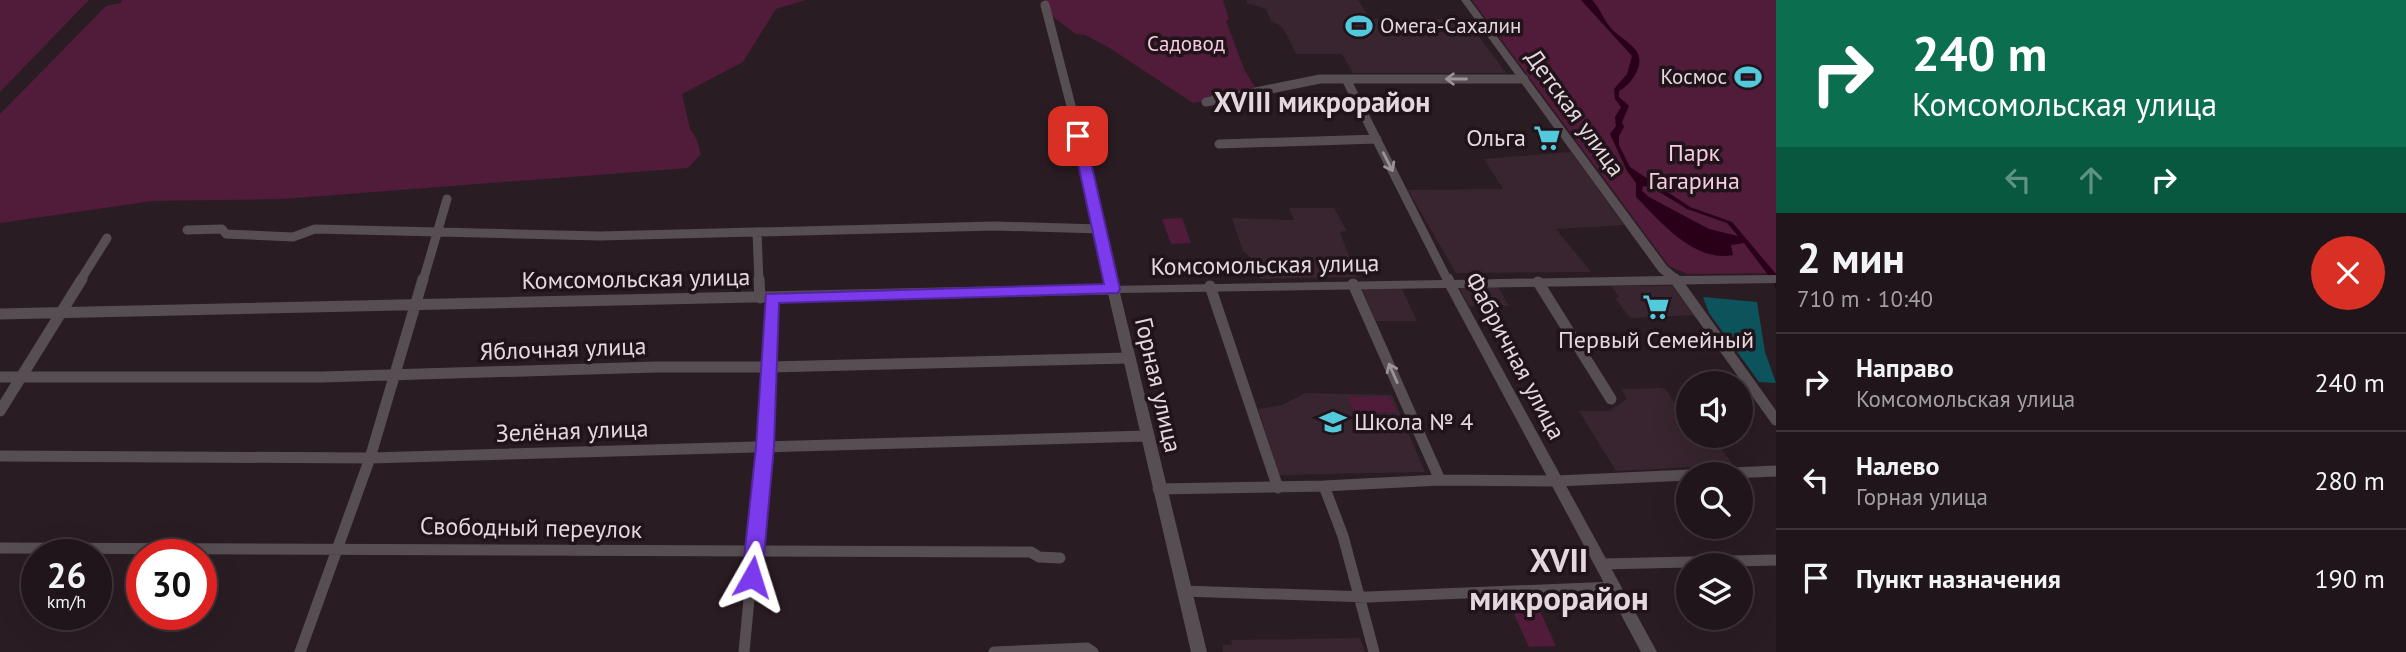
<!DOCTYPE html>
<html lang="ru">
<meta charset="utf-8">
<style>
:root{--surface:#20151a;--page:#2d2227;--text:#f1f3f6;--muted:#a29fa2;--line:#3d3439}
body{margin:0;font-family:"PT Sans",sans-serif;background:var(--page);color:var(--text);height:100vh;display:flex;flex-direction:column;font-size:26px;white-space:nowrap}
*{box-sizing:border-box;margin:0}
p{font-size:23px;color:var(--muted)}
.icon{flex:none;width:38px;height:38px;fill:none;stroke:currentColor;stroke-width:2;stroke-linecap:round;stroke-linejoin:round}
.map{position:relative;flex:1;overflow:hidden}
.drawer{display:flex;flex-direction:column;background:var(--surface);width:630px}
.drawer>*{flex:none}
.banner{background:#0b6e4f;color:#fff;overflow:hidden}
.tools{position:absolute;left:1676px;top:371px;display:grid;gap:14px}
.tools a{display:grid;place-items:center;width:77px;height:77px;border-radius:50%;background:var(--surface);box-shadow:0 7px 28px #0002,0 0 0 2px var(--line);font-size:35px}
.speed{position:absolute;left:21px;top:539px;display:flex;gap:14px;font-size:35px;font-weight:700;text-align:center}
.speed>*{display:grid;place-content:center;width:91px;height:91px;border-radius:50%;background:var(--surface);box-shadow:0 7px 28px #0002,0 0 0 2px var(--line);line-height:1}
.speed small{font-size:18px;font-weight:400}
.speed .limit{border:10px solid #d22;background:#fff;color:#111}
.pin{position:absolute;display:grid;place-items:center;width:60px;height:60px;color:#fff;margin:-30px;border-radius:14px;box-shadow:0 4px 10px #0006}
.me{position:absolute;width:77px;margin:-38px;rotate:6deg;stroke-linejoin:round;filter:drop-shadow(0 0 5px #0008)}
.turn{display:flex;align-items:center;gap:24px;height:147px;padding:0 21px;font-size:32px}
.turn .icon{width:91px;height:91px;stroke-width:2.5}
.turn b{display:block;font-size:49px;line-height:60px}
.lanes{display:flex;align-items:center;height:66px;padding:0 21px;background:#0003;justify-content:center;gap:35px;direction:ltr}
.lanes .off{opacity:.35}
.round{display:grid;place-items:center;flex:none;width:74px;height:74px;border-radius:37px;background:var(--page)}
.overview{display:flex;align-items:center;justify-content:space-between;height:119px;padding:0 21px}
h1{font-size:42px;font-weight:700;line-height:52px}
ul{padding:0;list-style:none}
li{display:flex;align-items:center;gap:21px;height:98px;padding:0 21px;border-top:2px solid var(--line)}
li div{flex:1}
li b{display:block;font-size:26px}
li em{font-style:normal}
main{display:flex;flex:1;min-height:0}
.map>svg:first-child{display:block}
.built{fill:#38252f}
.green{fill:#511b3a}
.water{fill:#290018;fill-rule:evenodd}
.building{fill:#0d535c}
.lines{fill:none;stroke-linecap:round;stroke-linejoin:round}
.minor-far1{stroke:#564e52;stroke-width:9}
.minor{stroke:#564e52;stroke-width:11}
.tertiary{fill:#564e52;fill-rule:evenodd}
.oneway{stroke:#9c9398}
.route{fill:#7c3aed;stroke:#51269a;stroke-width:2}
.labels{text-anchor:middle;stroke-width:7;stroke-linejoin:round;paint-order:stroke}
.far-poi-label{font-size:21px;fill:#e2d8dd;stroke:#20131a;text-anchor:start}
.far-park-label{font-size:21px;fill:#f6cbdf;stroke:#20131a}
.street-label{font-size:24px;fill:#e2d8dd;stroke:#20131a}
.poi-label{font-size:24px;fill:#e2d8dd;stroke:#20131a;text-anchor:end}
.park-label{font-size:24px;fill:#f6cbdf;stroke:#20131a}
.quarter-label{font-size:28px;font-weight:bold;fill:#e2d8dd;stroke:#20131a}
.near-quarter-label{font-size:33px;font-weight:bold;fill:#e2d8dd;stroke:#20131a}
</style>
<main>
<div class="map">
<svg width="1776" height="652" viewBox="0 0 1776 652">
<rect width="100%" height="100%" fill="#2a1c23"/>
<path class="built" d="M1247 0H1358L1370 19H1466L1506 73H1353L1342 54H1296L1288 37 1281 26 1271 21 1266 9 1247 3Z
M1571 152 1624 225 1556 229 1591 272 1456 273 1408 190 1503 189 1484 159Z
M1289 208H1334L1347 231 1340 232 1357 277 1261 279 1250 257 1243 251 1232 218 1294 220Z
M1497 285 1509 306H1469L1458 286Z
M1611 286H1672L1694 315 1630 318 1615 298 1619 297Z
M1362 289H1402L1417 321H1376Z
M1665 388 1679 410 1689 411V436H1712L1733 465 1616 471 1579 411H1609L1627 399 1621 389Z
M1305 393 1392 395 1425 472 1279 475 1258 409 1282 405Z
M1360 638 1365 652H1223V645H1232L1231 640Z"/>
<path class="green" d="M0 0H89L0 92Z
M122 0H806L776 9 743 62 682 94 690 129 697 140 701 154 688 168 283 199 153 201 0 223V114L106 6 121 3Z
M1045 0H1223L1229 19 1226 21 1244 69 1257 91 1193 103 1108 47 1085 35 1076 34 1049 14Z
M1472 0H1776V273L1688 274 1669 266Z
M1182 218 1191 243 1171 244 1162 219Z
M1348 397H1390L1396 412 1354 413Z
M1535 600 1556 646 1529 647 1508 601Z"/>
<path class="water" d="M1581 0H1592C1600 8 1603 19 1611 28 1623 42 1647 48 1637 71 1634 78 1627 87 1619 91V97L1629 106 1622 122 1624 127 1619 136V145L1630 167 1690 207 1732 222 1776 274V291L1775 284 1744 243 1731 245 1733 255C1694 263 1660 221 1636 197V183L1627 171 1610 134 1616 126 1615 117 1621 107 1615 99 1614 89 1627 74 1632 56ZM1643 186 1653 188 1687 209 1727 223 1738 236 1709 229 1649 197 1642 191Z"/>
<path class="building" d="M1703 297 1757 302 1765 352 1776 383 1759 382 1709 313Z"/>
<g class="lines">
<path class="minor-far1" d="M1045 5 1084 156 1111 281
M1346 79 1448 281
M1206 102 1320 79H1524
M1219 144 1377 139
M187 230 222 229 226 234 293 237 315 229 600 236 995 226 1100 229
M757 233 759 281
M80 281 107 238
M423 281 447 199"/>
<path class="minor" d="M759 279 760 298
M1448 279 1449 282
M1675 279 1776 420
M1538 282 1611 399
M1353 284 1440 480
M1210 286 1278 488
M0 314 1113 289 1111 279
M0 377H322L656 367H771L1128 358
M0 411 82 279
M0 456 370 458 1146 436
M1708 474 1776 471
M1324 486 1343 536 1374 652
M1158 489 1324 486 1440 480 1557 481 1689 475
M0 548 1031 552 1039 557 1060 558
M1602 564 1776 560
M1183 591 1368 597 1614 587
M300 652 370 458 423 279
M744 652 765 431 771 298
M994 652 1087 648 1093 652"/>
<path class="tertiary" d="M1461 0H1470L1667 266 1679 276 1776 275V283L1458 288 1657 652H1641L1446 288 1120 293 1207 652H1191L1107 289 1109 286 1444 280 1449 278 1453 280 1664 276 1659 272Z"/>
</g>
<defs><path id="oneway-shaft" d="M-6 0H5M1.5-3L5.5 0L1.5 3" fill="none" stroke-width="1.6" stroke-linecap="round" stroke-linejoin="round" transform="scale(1.75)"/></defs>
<g class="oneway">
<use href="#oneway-shaft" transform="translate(1456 79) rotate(-180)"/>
<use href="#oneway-shaft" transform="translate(1388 162) rotate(63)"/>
<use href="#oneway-shaft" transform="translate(1393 373) rotate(-114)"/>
</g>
<path class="route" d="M1078 132 1085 136 1120 289 1118 293 779 303 774 447 762 577 759 583 752 586 745 583 742 577 756 447 766 294 1104 284 1072 136Z"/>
<defs>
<g id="stadium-bare" transform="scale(2.1)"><path d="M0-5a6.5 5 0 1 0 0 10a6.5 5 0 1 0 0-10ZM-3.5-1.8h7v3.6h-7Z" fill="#53cadc" stroke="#20131a" stroke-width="2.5" paint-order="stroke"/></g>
<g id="supermarket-bare" transform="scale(2.1)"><path d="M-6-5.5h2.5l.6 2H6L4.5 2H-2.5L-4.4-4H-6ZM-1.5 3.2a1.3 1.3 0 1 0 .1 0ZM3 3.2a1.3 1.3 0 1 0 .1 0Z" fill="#53cadc" stroke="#20131a" stroke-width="2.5" paint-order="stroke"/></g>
<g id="school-bare" transform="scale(2.1)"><path d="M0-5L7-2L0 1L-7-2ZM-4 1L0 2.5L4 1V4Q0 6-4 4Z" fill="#53cadc" stroke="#20131a" stroke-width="2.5" paint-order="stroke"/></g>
</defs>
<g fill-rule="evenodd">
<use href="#stadium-bare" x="1359" y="26"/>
<use href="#stadium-bare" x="1748" y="77"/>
<use href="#supermarket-bare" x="1547" y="138"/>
<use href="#supermarket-bare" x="1656" y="307"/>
<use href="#school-bare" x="1333" y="422"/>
</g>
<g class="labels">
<g class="far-poi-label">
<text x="1380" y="33">Омега-Сахалин</text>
<text x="1727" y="84" text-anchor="end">Космос</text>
</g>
<g class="far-park-label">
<text x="1186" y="51">Садовод</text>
</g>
<g class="street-label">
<text transform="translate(1575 113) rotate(54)" y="8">Детская улица</text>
<text transform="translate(1265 265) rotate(-1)" y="8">Комсомольская улица</text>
<text transform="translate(636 279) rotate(-1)" y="8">Комсомольская улица</text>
<text transform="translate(563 349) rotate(-2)" y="8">Яблочная улица</text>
<text transform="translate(1515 356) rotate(62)" y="8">Фабричная улица</text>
<text transform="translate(1158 385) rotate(77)" y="8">Горная улица</text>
<text transform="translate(572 431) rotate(-2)" y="8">Зелёная улица</text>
<text transform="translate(531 528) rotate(1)" y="8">Свободный переулок</text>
</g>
<g class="poi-label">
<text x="1526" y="146">Ольга</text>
<text x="1656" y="348" text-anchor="middle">Первый Семейный</text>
<text x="1354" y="430" text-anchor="start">Школа № 4</text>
</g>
<g class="park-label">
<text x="1694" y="161">Парк<tspan x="1694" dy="28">Гагарина</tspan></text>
</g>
<g class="quarter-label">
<text x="1322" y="112">XVIII микрорайон</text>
</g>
<g class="near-quarter-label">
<text x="1559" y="572">XVII<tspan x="1559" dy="38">микрорайон</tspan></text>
</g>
</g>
</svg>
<div class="tools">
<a><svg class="icon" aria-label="sound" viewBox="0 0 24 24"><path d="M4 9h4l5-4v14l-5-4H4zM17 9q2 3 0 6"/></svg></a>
<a><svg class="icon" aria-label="search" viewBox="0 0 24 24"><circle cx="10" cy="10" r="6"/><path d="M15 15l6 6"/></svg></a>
<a><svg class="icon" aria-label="layers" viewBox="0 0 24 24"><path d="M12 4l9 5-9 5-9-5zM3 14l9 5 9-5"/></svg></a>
</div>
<div class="speed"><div>26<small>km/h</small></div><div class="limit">30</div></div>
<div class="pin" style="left:1078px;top:136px;background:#d93025"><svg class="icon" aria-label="arrive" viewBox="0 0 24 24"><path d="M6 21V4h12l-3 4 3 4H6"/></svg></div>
<svg class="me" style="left:752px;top:577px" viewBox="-20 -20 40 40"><path d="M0-17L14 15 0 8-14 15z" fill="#7c3aed" stroke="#fff" stroke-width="4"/></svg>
</div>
<section class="drawer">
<div class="banner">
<div class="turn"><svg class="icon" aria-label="right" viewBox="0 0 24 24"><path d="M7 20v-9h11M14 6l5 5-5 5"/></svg><div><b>240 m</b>Комсомольская улица</div></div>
<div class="lanes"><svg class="icon off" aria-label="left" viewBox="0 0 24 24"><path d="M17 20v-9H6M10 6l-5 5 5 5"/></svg><svg class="icon off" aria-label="ahead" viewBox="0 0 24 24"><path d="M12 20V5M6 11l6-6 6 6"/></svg><svg class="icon" aria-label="right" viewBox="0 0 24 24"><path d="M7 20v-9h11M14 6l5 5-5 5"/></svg></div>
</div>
<div class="overview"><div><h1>2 мин</h1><p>710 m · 10:40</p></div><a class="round" style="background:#d93025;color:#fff"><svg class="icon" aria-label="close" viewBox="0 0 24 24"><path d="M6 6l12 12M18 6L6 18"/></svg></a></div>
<ul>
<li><svg class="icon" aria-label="right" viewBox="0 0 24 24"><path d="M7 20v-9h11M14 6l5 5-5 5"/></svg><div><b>Направо</b><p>Комсомольская улица</p></div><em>240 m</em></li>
<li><svg class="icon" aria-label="left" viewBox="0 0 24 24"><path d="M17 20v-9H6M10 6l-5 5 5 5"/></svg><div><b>Налево</b><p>Горная улица</p></div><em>280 m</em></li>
<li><svg class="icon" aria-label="arrive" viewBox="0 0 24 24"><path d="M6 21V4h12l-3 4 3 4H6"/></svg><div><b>Пункт назначения</b></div><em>190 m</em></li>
</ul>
</section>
</main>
